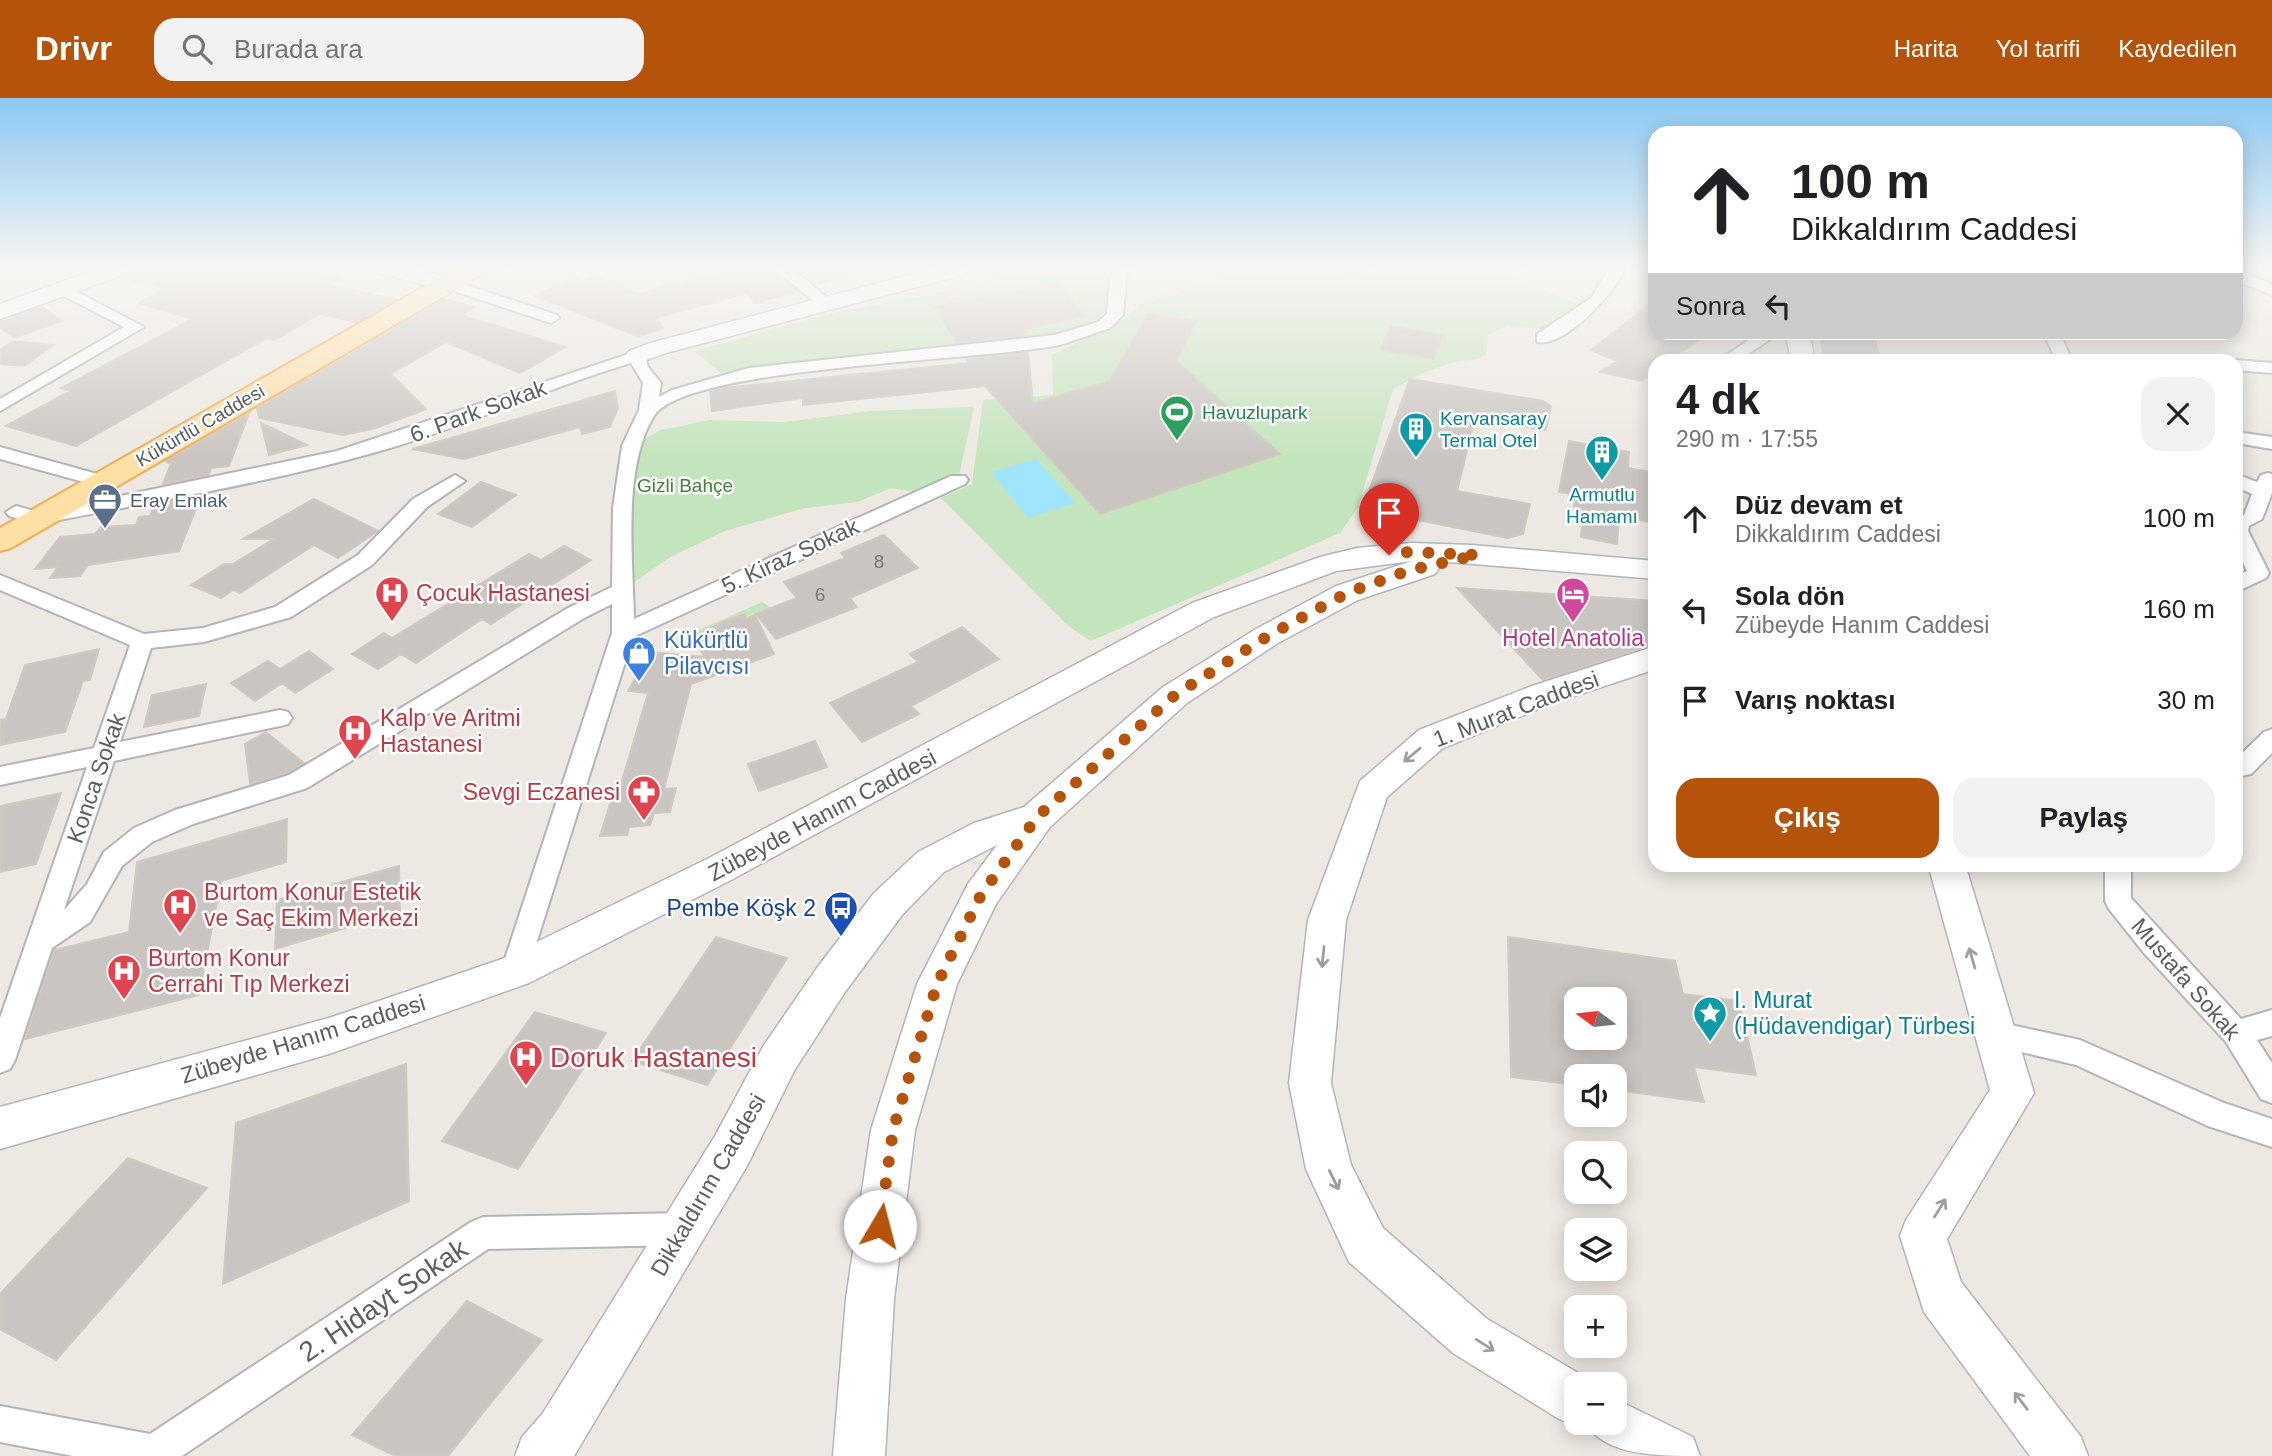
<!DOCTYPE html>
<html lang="tr">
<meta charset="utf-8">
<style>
:root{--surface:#fff;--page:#f2f2f2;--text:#202124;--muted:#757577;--accent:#b45309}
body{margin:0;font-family:Helvetica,sans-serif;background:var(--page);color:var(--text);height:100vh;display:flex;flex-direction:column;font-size:26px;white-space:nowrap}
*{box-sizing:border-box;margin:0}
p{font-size:23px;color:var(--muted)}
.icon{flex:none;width:38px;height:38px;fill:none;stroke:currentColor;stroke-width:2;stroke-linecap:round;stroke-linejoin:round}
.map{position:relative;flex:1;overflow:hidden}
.panel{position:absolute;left:1648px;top:256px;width:595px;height:518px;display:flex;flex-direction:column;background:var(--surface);border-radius:21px;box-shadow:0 4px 18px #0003}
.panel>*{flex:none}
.hud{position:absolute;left:1648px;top:28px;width:595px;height:214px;border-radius:21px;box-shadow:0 4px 18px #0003;background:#fff;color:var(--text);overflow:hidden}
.needle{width:46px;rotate:285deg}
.buttons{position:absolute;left:1564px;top:889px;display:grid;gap:14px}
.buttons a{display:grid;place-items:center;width:63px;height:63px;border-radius:14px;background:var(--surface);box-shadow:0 4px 18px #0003;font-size:35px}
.pin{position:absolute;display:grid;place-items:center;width:60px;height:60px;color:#fff;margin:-72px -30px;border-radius:50% 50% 50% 0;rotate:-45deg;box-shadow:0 0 7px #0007}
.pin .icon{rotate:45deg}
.me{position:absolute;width:77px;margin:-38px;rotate:8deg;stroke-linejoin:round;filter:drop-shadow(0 0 5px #0008)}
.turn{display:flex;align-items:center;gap:24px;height:147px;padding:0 28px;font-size:32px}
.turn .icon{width:91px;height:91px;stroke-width:2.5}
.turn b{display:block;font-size:49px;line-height:60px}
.then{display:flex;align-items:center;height:66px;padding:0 28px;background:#0003;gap:14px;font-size:26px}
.round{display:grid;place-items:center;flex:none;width:74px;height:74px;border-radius:21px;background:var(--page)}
.overview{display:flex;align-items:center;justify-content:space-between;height:119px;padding:0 28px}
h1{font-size:42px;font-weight:700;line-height:52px}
.primary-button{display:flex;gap:14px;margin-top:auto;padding:14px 28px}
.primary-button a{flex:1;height:80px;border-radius:21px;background:var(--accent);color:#fff;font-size:28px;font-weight:700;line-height:80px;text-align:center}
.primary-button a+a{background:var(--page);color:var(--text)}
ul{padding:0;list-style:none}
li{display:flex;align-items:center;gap:21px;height:91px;padding:0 28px}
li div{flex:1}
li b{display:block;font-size:26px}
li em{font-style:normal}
header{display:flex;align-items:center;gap:42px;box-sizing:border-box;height:98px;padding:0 35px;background:var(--accent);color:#fff}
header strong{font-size:33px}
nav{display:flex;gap:38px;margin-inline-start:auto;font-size:24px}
.search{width:490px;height:63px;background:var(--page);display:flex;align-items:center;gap:18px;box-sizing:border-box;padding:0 24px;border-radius:21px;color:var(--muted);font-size:26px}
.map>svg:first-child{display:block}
.green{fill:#c4e4bd}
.water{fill:#a0e5fe}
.building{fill:#cac5c0;stroke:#d1c9c0;stroke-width:2;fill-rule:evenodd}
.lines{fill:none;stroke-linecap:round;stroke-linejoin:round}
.street-casing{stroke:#b2b5b9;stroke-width:4}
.secondary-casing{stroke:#b1b6b9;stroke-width:3}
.primary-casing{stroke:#f0ab57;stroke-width:4}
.street{fill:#fff;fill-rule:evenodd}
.secondary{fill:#fff;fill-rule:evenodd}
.primary{fill:#fee0a4;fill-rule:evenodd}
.oneway{stroke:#9c9fa1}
.route{stroke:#b45309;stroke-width:12;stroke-dasharray:0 21.6}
.labels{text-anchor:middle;stroke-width:5;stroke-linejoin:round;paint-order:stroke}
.far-leisure-label{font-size:19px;fill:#27864d;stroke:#fff;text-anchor:start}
.far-culture-label{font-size:19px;fill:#0d838f;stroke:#fff;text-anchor:start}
.far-street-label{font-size:19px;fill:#5a5f62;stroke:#fff}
.far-park-label{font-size:19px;fill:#3f8535;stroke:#fff}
.far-service-label{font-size:19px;fill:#4e5e75;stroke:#fff;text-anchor:start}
.number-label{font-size:19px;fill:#76787a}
.street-label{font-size:23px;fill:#5a5f62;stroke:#fff}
.health-label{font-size:23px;fill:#be3a42;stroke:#fff;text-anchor:start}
.hotel-label{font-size:23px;fill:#b23c85;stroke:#fff}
.shop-label{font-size:23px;fill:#366cbe;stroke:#fff;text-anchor:start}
.transit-label{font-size:23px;fill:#164399;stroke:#fff;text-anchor:end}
.culture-label{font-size:23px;fill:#0d838f;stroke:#fff;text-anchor:start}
.near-health-label{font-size:28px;fill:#be3a42;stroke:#fff;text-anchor:start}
.near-street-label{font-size:28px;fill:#5a5f62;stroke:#fff}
</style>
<header>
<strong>Drivr</strong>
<div class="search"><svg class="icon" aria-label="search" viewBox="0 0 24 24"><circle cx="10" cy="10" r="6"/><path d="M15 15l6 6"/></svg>Burada ara</div>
<nav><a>Harita</a><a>Yol tarifi</a><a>Kaydedilen</a></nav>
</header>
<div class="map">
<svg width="2272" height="1358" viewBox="0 0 2272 1358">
<rect width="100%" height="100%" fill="#ede8e1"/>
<path class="green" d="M1022 171H1119L1115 217 1057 242 728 281 695 253 827 216 978 187Z
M1297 171 1348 180 1375 177 1373 171H1491L1588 210 1557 232 1508 228 1488 236 1486 256 1478 261 1454 264 1423 275 1393 291 1358 409 1340 435 1091 543 1067 527 941 400 972 386 983 302 1053 297 1052 257 1125 221 1141 206 1241 173Z
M974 309 958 382 928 396 891 390 857 404 805 410 725 433 672 458 621 493 631 348 661 332 709 322 786 324 870 313Z
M762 504 772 510 713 529 715 533 694 541 690 536Z"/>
<path class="water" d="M1036 361 1075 405 1028 420 991 374Z"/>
<path class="building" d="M131 171H311L343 179 330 187 396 202 356 224 319 216 275 242 267 240 76 348 6 328 70 293 61 290 193 221 139 205 167 191 124 180Z
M731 171H772L797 193 756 205 746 195 655 220 663 230 639 239 536 198 574 179 582 183 593 177 639 196Z
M797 171H850L851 177 816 187Z
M1059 186 1084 218 1026 230V237L957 245 935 209Z
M445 201 474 209 461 217 566 249 520 275 446 244 391 276 426 311 376 330 343 337 259 320 257 310Z
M1656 201V234H1710L1670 262H1656V273L1641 283 1600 274 1617 263 1591 252Z
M42 209 62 223 15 240 0 229V223Z
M1147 216 1196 223 1176 263 1280 356 1100 416 985 288 803 307V300L712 313 710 294 722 290 968 265 966 261 1028 254 1033 305 1110 283Z
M1390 228 1443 237 1433 261 1381 252Z
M1819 234H1874L1879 262H1825Z
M13 243 54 247 24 268 0 266V252Z
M1410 281 1543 303 1551 308 1546 332 1475 320 1457 393 1530 406 1523 436 1508 440 1393 417 1369 393Z
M615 293 618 310 610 329 582 336 580 329 464 361 412 351Z
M249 315 229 368 211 370 209 377 163 386 171 366 165 363Z
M261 325 307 347 269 357Z
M1569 343 1629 354 1628 370 1656 375V425L1619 418 1617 446 1581 439 1583 411 1574 409 1576 397 1559 394Z
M481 384 516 397 472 429 438 416Z
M201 398 179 453 88 467 80 478 50 480 58 469 35 471 60 439 95 436 101 429 136 427 139 419 150 418 155 406Z
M314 401 378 433 338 460 314 447 240 495 233 492 221 500 191 487 224 466H233L274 441H243Z
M884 437 918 470 850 500 857 509 776 541 756 516 797 500 784 484 845 460 841 455Z
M564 448 591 462 491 526 482 521 416 565 401 556 378 571 352 556 384 535 392 540 529 456 541 462Z
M1457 490 1656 503V546L1543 582Z
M744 516 747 520 755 517 774 556 691 586 664 691 676 690 670 714 654 715 650 727 629 729 627 737 600 738 614 693H619L648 595 628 593 650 554 705 559 694 541 715 533 712 529Z
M962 529 999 561 911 608 919 616 862 644 830 605 918 564 910 556Z
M99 551 90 582 83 583 65 634 0 647V622L6 621 25 567Z
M309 553 333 571 295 595 282 585 255 603 231 585 268 563 280 571Z
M206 586 199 618 144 629 152 597Z
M266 634 304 665 288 675 250 686 245 646Z
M815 643 827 669 759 693 748 666Z
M61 695 36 766 0 774V708Z
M287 721 286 764 221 783 199 897 25 941 54 852 129 834 137 764Z
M399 768 400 814 275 851 277 802Z
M716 839 787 860 707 987 632 963Z
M1508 839 1675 863 1683 896 1739 903 1756 977 1694 969 1704 1004 1615 992V978H1577V987L1511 979ZM1577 901H1615V940H1577Z
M535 914 606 935 518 1071 442 1043Z
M406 966 409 1103 223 1186 236 1025Z
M128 1060 207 1090 56 1262 0 1231V1196Z
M467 1203 542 1242 448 1358H395L352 1337Z"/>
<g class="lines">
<g class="street-casing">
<path id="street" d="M775 171H793L833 205 831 208H819Z
M1111 171H1127L1123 217 1110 230 1063 246C993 263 686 267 654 318 622 369 633 462 634 521L951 378H965L968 382 965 386 633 539 525 881 515 885 505 881 501 873 612 535V506L584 520 307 690 193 726 152 744 122 768 90 824 52 850 15 962 10 971 0 975V920L87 669 0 687V669L94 650 130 547 0 492V477L144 536 203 530 275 509 358 457 413 401 455 377 465 383 427 409 372 467 291 519 204 544 151 550 120 644 280 612 288 614 292 620 288 626 280 628 114 663 64 812 87 786 104 754 134 730 175 712 289 677 568 510 612 489 613 410 622 348 639 312 643 285 631 265C549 289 472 326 390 350 275 384 156 403 38 426L9 418 6 414 16 408 38 414 92 404 91 386 0 361V349L108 379 111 400 337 353 638 253 644 254 648 269 661 285 659 299 672 292 749 270 1055 237 1098 224 1107 216Z
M1609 171H1625C1615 195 1564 250 1537 244V236L1591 200Z
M2236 172 2272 186V197L2236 183Z
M445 180 557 217 559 220 551 225 545 223 439 188 437 185Z
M62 186 144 229 0 313V301L124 229 56 194V188Z
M1761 234H1781L1739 262H1719Z
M2043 234H2059L2072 262H2056Z
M2233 262H2236L2272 265V275L2236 272V262Z
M2236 334 2272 339V351L2236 345Z
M2268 375 2272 376V395L2262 421 2249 428 2248 433 2269 475 2266 480 2236 494V478L2247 473 2236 450V419L2244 417 2252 396 2236 389V376L2257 384 2261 377Z
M2272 631V655L2251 676 2236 679V661L2264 634Z
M2105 766H2131V800L2241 921 2272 912V938L2257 942 2272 965V1005L2261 1001 2226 944 2144 855 2109 811 2105 803Z
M1993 923 2080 942 2224 1005 2272 1021V1049L2208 1028 2076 967 1983 945 1978 936 1983 927Z
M685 1115 697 1120 701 1131 697 1142 685 1147 488 1151 182 1358H73L0 1344V1308L150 1336 471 1124 483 1119Z"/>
</g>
<g class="secondary-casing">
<path id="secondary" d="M97 171H129L126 176 0 221V206Z
M378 171H416L453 180 456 185 445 192 381 176Z
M932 171H969L966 176 666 255 638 265 629 263 626 258 629 253 650 245Z
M1785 234H1809L1815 262H1791Z
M1411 445 1472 447 1656 463V481L1436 463 1440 469 1435 476 1358 502 1278 545 1187 605 1050 729 996 806 957 886 915 1032 894 1201 885 1358H833L846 1201 871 1032 917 886 968 786 997 747 944 774 902 817 845 894 794 973 747 1068 574 1358H515L522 1339 543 1315 715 1038 764 947 817 870 874 795 918 754 974 725 1024 709 1163 589 1256 531 1336 488 1412 463 1336 473 1214 519 733 781 529 885 329 956 0 1051V1009L329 920 502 861 707 761 1192 505 1320 459 1357 450Z
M1656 548V571L1556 604 1443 650 1387 699 1346 822 1331 985 1351 1067 1383 1130 1487 1221 1595 1285 1577 1286V1325H1586L1577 1329 1559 1321 1453 1255 1349 1164 1306 1071 1289 985 1308 822 1360 683 1419 632 1532 588Z
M1928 766H1965L2034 995 1947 1141 1961 1184 2081 1339 2088 1358H2030L1924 1214 1900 1138 1906 1122 1990 992Z
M1615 1301 1693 1339 1700 1358C1659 1358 1604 1358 1586 1325H1615Z"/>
</g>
<g class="primary-casing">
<path id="primary" d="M455 171H485L482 176 11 450 0 453V430Z"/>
</g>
<use href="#street" class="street"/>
<use href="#secondary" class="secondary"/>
<use href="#primary" class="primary"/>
</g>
<defs><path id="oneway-shaft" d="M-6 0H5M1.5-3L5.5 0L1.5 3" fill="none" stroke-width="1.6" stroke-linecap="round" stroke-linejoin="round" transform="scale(1.75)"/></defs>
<g class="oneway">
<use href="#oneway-shaft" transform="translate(1412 657) rotate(140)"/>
<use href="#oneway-shaft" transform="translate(1323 859) rotate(96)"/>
<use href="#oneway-shaft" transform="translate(1972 860) rotate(-106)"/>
<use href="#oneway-shaft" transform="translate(1334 1082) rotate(64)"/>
<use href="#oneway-shaft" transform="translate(1940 1110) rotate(-58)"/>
<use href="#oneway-shaft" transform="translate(1485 1247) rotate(32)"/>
<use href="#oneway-shaft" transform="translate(2021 1303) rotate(-127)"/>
</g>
<linearGradient id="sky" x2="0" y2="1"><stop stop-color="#8bc8f1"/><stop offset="0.47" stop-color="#f7f5f2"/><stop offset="1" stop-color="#f7f5f2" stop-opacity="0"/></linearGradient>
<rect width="2272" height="361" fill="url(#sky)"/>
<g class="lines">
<path class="route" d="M880 1128 893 1032 937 886 981 797 1037 719 1175 597 1268 538 1347 495 1407 473 1478 457 1409 454 1389 457"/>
</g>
<defs>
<g id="stadium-pin" transform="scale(1.75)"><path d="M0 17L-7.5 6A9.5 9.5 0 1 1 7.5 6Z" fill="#2e9e5b" stroke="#fff"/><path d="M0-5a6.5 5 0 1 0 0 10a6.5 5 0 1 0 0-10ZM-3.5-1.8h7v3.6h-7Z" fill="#fff"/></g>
<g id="building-pin" transform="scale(1.75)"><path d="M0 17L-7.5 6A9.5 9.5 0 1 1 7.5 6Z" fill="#0f9aa8" stroke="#fff"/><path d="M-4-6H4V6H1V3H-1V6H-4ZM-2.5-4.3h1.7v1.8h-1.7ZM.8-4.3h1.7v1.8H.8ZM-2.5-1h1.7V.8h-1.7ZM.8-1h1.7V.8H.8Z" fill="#fff"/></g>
<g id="office-pin" transform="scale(1.75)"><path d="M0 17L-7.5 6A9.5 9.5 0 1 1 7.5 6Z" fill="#5c6f8a" stroke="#fff"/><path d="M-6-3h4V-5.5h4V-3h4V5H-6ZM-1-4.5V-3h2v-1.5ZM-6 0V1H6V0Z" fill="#fff"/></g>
<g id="hospital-pin" transform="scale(1.75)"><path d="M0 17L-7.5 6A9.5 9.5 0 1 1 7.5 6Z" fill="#e0444e" stroke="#fff"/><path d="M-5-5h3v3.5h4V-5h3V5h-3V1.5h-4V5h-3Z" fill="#fff"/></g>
<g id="hotel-pin" transform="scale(1.75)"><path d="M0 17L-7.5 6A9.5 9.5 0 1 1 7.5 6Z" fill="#d1479c" stroke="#fff"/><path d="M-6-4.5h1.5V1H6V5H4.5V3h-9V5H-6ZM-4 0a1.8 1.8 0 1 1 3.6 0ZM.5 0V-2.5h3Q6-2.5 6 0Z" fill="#fff"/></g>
<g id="shop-pin" transform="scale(1.75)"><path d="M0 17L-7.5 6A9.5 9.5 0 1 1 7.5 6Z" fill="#3f7fe0" stroke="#fff"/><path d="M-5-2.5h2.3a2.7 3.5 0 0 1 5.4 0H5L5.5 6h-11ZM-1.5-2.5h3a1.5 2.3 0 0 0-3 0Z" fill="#fff"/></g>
<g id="pharmacy-pin" transform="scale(1.75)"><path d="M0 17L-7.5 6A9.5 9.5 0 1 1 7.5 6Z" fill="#e0444e" stroke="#fff"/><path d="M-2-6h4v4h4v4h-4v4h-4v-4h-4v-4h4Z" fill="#fff"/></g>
<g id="bus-pin" transform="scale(1.75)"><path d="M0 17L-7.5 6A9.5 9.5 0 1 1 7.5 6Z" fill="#1a4fb4" stroke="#fff"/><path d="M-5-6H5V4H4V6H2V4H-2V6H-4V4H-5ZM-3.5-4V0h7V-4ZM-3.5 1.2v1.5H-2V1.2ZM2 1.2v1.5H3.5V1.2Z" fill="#fff"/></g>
<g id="sight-pin" transform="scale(1.75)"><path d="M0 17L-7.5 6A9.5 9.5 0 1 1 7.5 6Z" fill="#0f9aa8" stroke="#fff"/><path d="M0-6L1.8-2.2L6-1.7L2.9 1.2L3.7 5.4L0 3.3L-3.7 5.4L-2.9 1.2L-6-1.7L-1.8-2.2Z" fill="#fff"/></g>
</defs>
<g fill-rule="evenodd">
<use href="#stadium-pin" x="1177" y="314"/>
<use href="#building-pin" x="1416" y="331"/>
<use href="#building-pin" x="1602" y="354"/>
<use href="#office-pin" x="105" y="402"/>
<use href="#hospital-pin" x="392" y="495"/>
<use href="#hotel-pin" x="1573" y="496"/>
<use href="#shop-pin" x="639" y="555"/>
<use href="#hospital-pin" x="355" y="633"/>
<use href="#pharmacy-pin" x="644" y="694"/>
<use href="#hospital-pin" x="180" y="807"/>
<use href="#bus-pin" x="841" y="810"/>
<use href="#hospital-pin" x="124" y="873"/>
<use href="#sight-pin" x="1710" y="915"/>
<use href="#hospital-pin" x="526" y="959"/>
</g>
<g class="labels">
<g class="far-leisure-label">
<text x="1202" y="321">Havuzlupark</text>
</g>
<g class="far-culture-label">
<text x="1440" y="327">Kervansaray<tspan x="1440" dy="22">Termal Otel</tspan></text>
<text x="1602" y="403" text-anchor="middle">Armutlu<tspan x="1602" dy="22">Hamamı</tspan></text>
</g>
<g class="far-street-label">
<text transform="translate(200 327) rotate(-30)" y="7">Kükürtlü Caddesi</text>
</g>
<g class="far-park-label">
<text x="685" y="394">Gizli Bahçe</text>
</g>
<g class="far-service-label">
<text x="130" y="409">Eray Emlak</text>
</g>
<g class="number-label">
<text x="879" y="470">8</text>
<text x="820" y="503">6</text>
</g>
<g class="street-label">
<text transform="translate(478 313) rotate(-20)" y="8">6. Park Sokak</text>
<text transform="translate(790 458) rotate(-25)" y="8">5. Kiraz Sokak</text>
<text transform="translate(1516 611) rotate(-21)" y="8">1. Murat Caddesi</text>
<text transform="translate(96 680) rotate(-71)" y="8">Konca Sokak</text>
<text transform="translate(822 717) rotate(-28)" y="8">Zübeyde Hanım Caddesi</text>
<text transform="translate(2186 881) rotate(49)" y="8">Mustafa Sokak</text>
<text transform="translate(303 941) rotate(-17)" y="8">Zübeyde Hanım Caddesi</text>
<text transform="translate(708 1087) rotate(-60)" y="8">Dikkaldırım Caddesi</text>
</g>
<g class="health-label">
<text x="416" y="503">Çocuk Hastanesi</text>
<text x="380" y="628">Kalp ve Aritmi<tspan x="380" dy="26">Hastanesi</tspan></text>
<text x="620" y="702" text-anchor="end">Sevgi Eczanesi</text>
<text x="204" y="802">Burtom Konur Estetik<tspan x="204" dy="26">ve Saç Ekim Merkezi</tspan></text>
<text x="148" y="868">Burtom Konur<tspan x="148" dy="26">Cerrahi Tıp Merkezi</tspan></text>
</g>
<g class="hotel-label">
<text x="1573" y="548">Hotel Anatolia</text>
</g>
<g class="shop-label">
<text x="664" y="550">Kükürtlü<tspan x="664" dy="26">Pilavcısı</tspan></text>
</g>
<g class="transit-label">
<text x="816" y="818">Pembe Köşk 2</text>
</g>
<g class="culture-label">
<text x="1734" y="910">I. Murat<tspan x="1734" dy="26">(Hüdavendigar) Türbesi</tspan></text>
</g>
<g class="near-health-label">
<text x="550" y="969">Doruk Hastanesi</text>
</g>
<g class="near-street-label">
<text transform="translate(383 1202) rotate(-34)" y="10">2. Hidayt Sokak</text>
</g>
</g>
</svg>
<div class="buttons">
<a><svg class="needle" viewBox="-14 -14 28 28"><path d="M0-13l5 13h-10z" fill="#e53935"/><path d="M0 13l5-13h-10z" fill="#757577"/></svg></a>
<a><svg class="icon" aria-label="sound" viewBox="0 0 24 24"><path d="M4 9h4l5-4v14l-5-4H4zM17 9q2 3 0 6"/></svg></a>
<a><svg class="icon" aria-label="search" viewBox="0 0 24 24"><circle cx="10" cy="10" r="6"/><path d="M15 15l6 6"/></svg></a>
<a><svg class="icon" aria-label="layers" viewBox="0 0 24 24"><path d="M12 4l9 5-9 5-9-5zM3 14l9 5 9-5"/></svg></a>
<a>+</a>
<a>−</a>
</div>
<div class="pin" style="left:1389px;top:457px;background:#d93025"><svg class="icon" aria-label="arrive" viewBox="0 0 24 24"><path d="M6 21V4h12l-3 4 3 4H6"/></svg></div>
<svg class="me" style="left:880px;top:1128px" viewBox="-20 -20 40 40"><circle r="19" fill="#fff"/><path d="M0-13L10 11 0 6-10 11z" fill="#b45309"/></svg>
<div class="hud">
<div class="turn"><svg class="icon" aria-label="ahead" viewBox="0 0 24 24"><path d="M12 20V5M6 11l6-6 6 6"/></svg><div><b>100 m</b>Dikkaldırım Caddesi</div></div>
<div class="then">Sonra<svg class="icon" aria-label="left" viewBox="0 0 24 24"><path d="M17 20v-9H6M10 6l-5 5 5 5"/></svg></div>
</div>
<section class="panel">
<div class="overview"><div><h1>4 dk</h1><p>290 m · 17:55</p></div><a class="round"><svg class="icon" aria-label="close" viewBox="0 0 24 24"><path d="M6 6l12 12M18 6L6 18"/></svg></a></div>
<ul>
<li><svg class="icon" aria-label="ahead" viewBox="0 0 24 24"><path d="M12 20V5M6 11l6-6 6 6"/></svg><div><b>Düz devam et</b><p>Dikkaldırım Caddesi</p></div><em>100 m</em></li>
<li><svg class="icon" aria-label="left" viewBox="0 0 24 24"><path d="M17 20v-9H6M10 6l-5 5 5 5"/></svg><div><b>Sola dön</b><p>Zübeyde Hanım Caddesi</p></div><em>160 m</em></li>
<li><svg class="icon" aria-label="arrive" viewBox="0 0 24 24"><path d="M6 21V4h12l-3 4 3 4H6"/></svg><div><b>Varış noktası</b></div><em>30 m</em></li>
</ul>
<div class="primary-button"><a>Çıkış</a><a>Paylaş</a></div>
</section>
</div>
